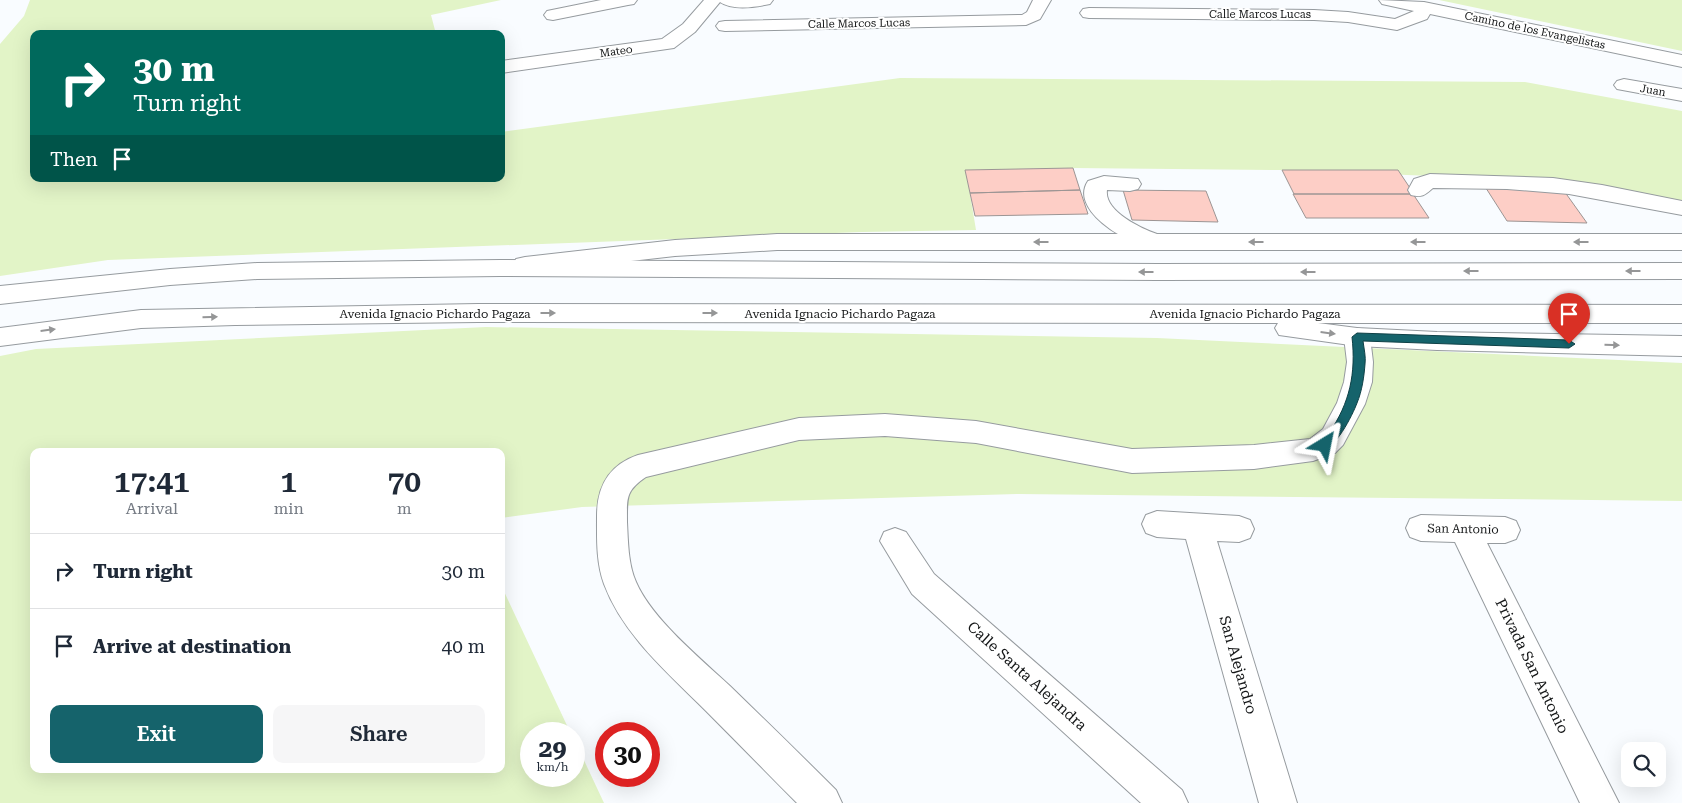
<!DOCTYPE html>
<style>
:root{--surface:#fff;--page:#f6f6f7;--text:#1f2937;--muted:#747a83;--line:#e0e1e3;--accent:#15636b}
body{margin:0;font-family:"Roboto Serif",serif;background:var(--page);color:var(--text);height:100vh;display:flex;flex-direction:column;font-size:19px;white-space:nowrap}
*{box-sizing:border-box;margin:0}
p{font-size:16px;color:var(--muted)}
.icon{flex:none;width:28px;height:28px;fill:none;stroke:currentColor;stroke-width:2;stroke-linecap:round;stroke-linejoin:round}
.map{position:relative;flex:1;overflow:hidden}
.details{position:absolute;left:30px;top:448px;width:475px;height:325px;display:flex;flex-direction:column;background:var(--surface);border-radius:10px;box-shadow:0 5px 20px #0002}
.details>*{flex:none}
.banner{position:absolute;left:30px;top:30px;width:475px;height:152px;border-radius:10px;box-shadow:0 5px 20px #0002;background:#00695c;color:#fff;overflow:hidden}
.tools{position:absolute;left:1621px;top:742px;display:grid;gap:10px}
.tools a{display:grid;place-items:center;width:45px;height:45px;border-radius:10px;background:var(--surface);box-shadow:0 5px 20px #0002;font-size:25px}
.speed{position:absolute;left:520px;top:722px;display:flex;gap:10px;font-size:25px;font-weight:700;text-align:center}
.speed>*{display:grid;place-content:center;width:65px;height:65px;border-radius:50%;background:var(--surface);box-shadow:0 5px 20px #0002;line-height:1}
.speed small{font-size:12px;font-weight:400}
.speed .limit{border:8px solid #d22;background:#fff;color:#111}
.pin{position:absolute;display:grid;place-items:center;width:42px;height:42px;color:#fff;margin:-51px -21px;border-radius:50% 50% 50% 0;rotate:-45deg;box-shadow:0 0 5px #0007}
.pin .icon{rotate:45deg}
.me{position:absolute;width:55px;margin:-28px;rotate:35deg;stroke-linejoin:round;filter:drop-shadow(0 0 4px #0008)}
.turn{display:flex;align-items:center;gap:18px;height:105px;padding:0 20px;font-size:22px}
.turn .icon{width:65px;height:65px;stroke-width:2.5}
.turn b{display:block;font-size:35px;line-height:42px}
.then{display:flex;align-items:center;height:48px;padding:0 20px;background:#0003;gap:10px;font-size:19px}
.eta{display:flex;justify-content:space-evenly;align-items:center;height:85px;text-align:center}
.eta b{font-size:30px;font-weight:600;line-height:35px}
.cta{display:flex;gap:10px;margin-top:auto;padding:10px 20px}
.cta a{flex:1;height:58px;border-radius:10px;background:var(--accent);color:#fff;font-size:20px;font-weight:600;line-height:58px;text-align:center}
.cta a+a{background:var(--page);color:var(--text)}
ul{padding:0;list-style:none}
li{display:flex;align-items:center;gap:15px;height:75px;padding:0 20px;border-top:1px solid var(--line)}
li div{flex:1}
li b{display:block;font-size:19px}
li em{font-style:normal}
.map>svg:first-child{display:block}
.green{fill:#e2f4c7}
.building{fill:#fdcec6;stroke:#9c9594}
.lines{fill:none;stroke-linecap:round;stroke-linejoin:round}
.street-casing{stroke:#969b9f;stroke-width:2}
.secondary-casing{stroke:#969b9f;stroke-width:2}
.street{fill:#fff;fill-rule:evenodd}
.secondary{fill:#fff;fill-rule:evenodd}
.oneway{fill:#959697}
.route{fill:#15636b;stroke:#0e4046}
.labels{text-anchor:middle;stroke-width:4;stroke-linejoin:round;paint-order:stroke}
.far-street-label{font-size:11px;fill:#141617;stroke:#fff}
.street-label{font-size:12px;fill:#141617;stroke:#fff}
.near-street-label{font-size:15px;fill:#141617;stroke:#fff}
</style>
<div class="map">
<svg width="1682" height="803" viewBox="0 0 1682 803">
<rect width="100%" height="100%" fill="#f9fcff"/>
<path class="green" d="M30 0H501L431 15 436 34H34V179H501V132L900 78 1525 82 1682 111V201L1559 181 1282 170 1073 168 966 170 976 230 862 232 108 260 0 276V44L24 16Z
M1439 0H1682V51Z
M486 327 1157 338 1682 363V501L1017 494 582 507 501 518V451H34V769H501V585L571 734H531V776H574V739L604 803H0V356L36 349Z"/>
<path class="building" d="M1073 168 1080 190 970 193 965 170Z
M1282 170H1398L1414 194H1294Z
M1484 185 1562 188 1587 223 1507 221Z
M1080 190 1088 214 975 216 970 193Z
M1123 190 1206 191 1218 222 1132 220Z
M1293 194H1413L1429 218H1306Z"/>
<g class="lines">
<g class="street-casing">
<path id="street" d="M601 0H637L634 4 628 5 553 20 547 19 544 15 547 11Z
M704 0H773L770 4C756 7 733 11 720 2L695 32 674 48 501 73V61L662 39 683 24Z
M1033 0H1051L1040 19 1026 25 725 31 719 30 716 26 719 22 725 21 1022 15 1027 12Z
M1379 0 1424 2 1682 55V67L1430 14 1427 19 1397 30 1348 22 1314 20 1089 18 1083 17 1080 13 1083 9 1089 8 1314 10 1348 12 1395 19 1414 11 1382 4Z
M1624 79 1682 89V101L1617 89 1614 85 1617 81Z
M1430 174 1553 178 1602 185 1682 201V215L1569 194 1507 189 1433 188C1425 195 1422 198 1411 195L1408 190 1414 179Z
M1104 176 1138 179 1141 184 1138 189 1130 191 1107 190C1104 211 1140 228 1157 234H1682V250H777L675 256 525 273 516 271 513 265 516 259 525 257 675 240 777 234H1118C1101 224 1074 202 1088 181Z
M1357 328 1366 330 1370 337 1373 362 1372 382 1365 404 1343 445 1335 453 1313 461 1254 469 1132 473 976 443 885 436 799 440 646 477C625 491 627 499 627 522 628 541 628 564 636 582 652 619 700 658 730 686 765 720 801 755 836 790L842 803H797C766 772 736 741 706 711 668 673 623 635 604 584 596 562 597 538 597 516 597 486 609 465 638 455L799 418 885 414 976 421 1132 449 1254 445 1310 439 1323 429 1337 403 1344 382 1347 362 1344 337 1348 330Z
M1157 511 1239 516 1250 520 1254 529 1250 538 1239 542 1217 541 1297 803H1259L1186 539 1157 537 1146 533 1142 524 1146 515Z
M1421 515 1505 517 1516 521 1520 530 1516 539 1505 543H1487L1619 803H1580L1455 542 1421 541 1410 537 1406 528 1410 519Z
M895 528 906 532 934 574 1182 790 1188 803H1141L912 594 880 541 884 532Z"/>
</g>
<g class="secondary-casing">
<path id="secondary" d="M500 260 1159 264 1682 263V279L1159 280 500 276 257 279 170 285 0 304V286L170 269 257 263Z
M478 304 1682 305V323H1318L1357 328 1437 332 1682 336V356L1437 350 1357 346 1279 335 1275 328 1278 323 478 322 235 325 141 328 0 346V328L141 310Z"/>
</g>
<use href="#street" class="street"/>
<use href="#secondary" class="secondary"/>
</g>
<defs><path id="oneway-solid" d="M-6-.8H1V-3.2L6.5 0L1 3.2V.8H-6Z" transform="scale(1.25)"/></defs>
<g class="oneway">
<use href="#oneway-solid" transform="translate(1041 242) rotate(180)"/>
<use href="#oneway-solid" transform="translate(1256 242) rotate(-180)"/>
<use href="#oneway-solid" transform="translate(1418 242) rotate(-180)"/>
<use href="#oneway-solid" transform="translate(1581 242) rotate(-180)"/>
<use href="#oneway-solid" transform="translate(1471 271) rotate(180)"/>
<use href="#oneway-solid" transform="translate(1633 271) rotate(180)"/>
<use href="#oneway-solid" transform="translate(1146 272) rotate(-180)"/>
<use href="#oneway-solid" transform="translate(1308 272) rotate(180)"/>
<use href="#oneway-solid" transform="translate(548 313)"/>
<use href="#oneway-solid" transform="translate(710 313)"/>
<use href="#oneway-solid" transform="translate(210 317) rotate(-2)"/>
<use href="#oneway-solid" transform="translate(48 330) rotate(-7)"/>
<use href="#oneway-solid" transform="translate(1328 333) rotate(7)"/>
<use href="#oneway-solid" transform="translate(1612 345) rotate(1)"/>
</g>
<path class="route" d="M1357 333 1569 340 1575 344 1569 348 1363 341C1364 349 1366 357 1365 364 1364 377 1362 391 1357 403 1353 414 1334 453 1321 448L1319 445C1322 440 1326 437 1329 433 1350 403 1356 373 1352 337Z"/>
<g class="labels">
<g class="far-street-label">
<text x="1260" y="18">Calle Marcos Lucas</text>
<text transform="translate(859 23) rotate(-1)" y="4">Calle Marcos Lucas</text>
<text transform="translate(1535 30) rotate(12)" y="4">Camino de los Evangelistas</text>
<text transform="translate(616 51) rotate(-8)" y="4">Mateo</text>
<text transform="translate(1653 90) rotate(10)" y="4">Juan</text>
</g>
<g class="street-label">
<text x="435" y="318">Avenida Ignacio Pichardo Pagaza</text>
<text x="840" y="318">Avenida Ignacio Pichardo Pagaza</text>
<text x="1245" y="318">Avenida Ignacio Pichardo Pagaza</text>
<text transform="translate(1463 529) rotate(1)" y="4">San Antonio</text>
</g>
<g class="near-street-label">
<text transform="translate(1238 665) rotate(74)" y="5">San Alejandro</text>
<text transform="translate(1532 666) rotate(64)" y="5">Privada San Antonio</text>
<text transform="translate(1027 676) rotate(42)" y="5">Calle Santa Alejandra</text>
</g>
</g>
</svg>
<div class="tools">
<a><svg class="icon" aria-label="search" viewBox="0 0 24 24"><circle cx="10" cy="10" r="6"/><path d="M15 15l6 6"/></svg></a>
</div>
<div class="speed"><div>29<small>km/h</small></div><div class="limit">30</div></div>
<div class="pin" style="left:1569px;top:344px;background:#d93025"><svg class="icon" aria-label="arrive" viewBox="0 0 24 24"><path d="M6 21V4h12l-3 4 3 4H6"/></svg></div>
<svg class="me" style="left:1325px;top:445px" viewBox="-20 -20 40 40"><path d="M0-17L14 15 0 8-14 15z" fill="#15636b" stroke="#fff" stroke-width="4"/></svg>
<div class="banner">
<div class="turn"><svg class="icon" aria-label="right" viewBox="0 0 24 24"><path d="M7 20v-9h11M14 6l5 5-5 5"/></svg><div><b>30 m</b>Turn right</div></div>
<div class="then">Then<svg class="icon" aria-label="arrive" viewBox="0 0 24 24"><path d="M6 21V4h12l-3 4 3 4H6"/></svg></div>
</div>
<section class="details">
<div class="eta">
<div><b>17:41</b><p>Arrival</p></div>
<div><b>1</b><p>min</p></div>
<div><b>70</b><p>m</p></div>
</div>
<ul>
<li><svg class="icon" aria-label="right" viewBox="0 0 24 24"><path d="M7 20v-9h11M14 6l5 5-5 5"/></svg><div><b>Turn right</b></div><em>30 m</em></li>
<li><svg class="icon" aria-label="arrive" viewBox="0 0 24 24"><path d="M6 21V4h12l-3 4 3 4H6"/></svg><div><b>Arrive at destination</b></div><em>40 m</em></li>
</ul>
<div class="cta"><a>Exit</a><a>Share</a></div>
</section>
</div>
